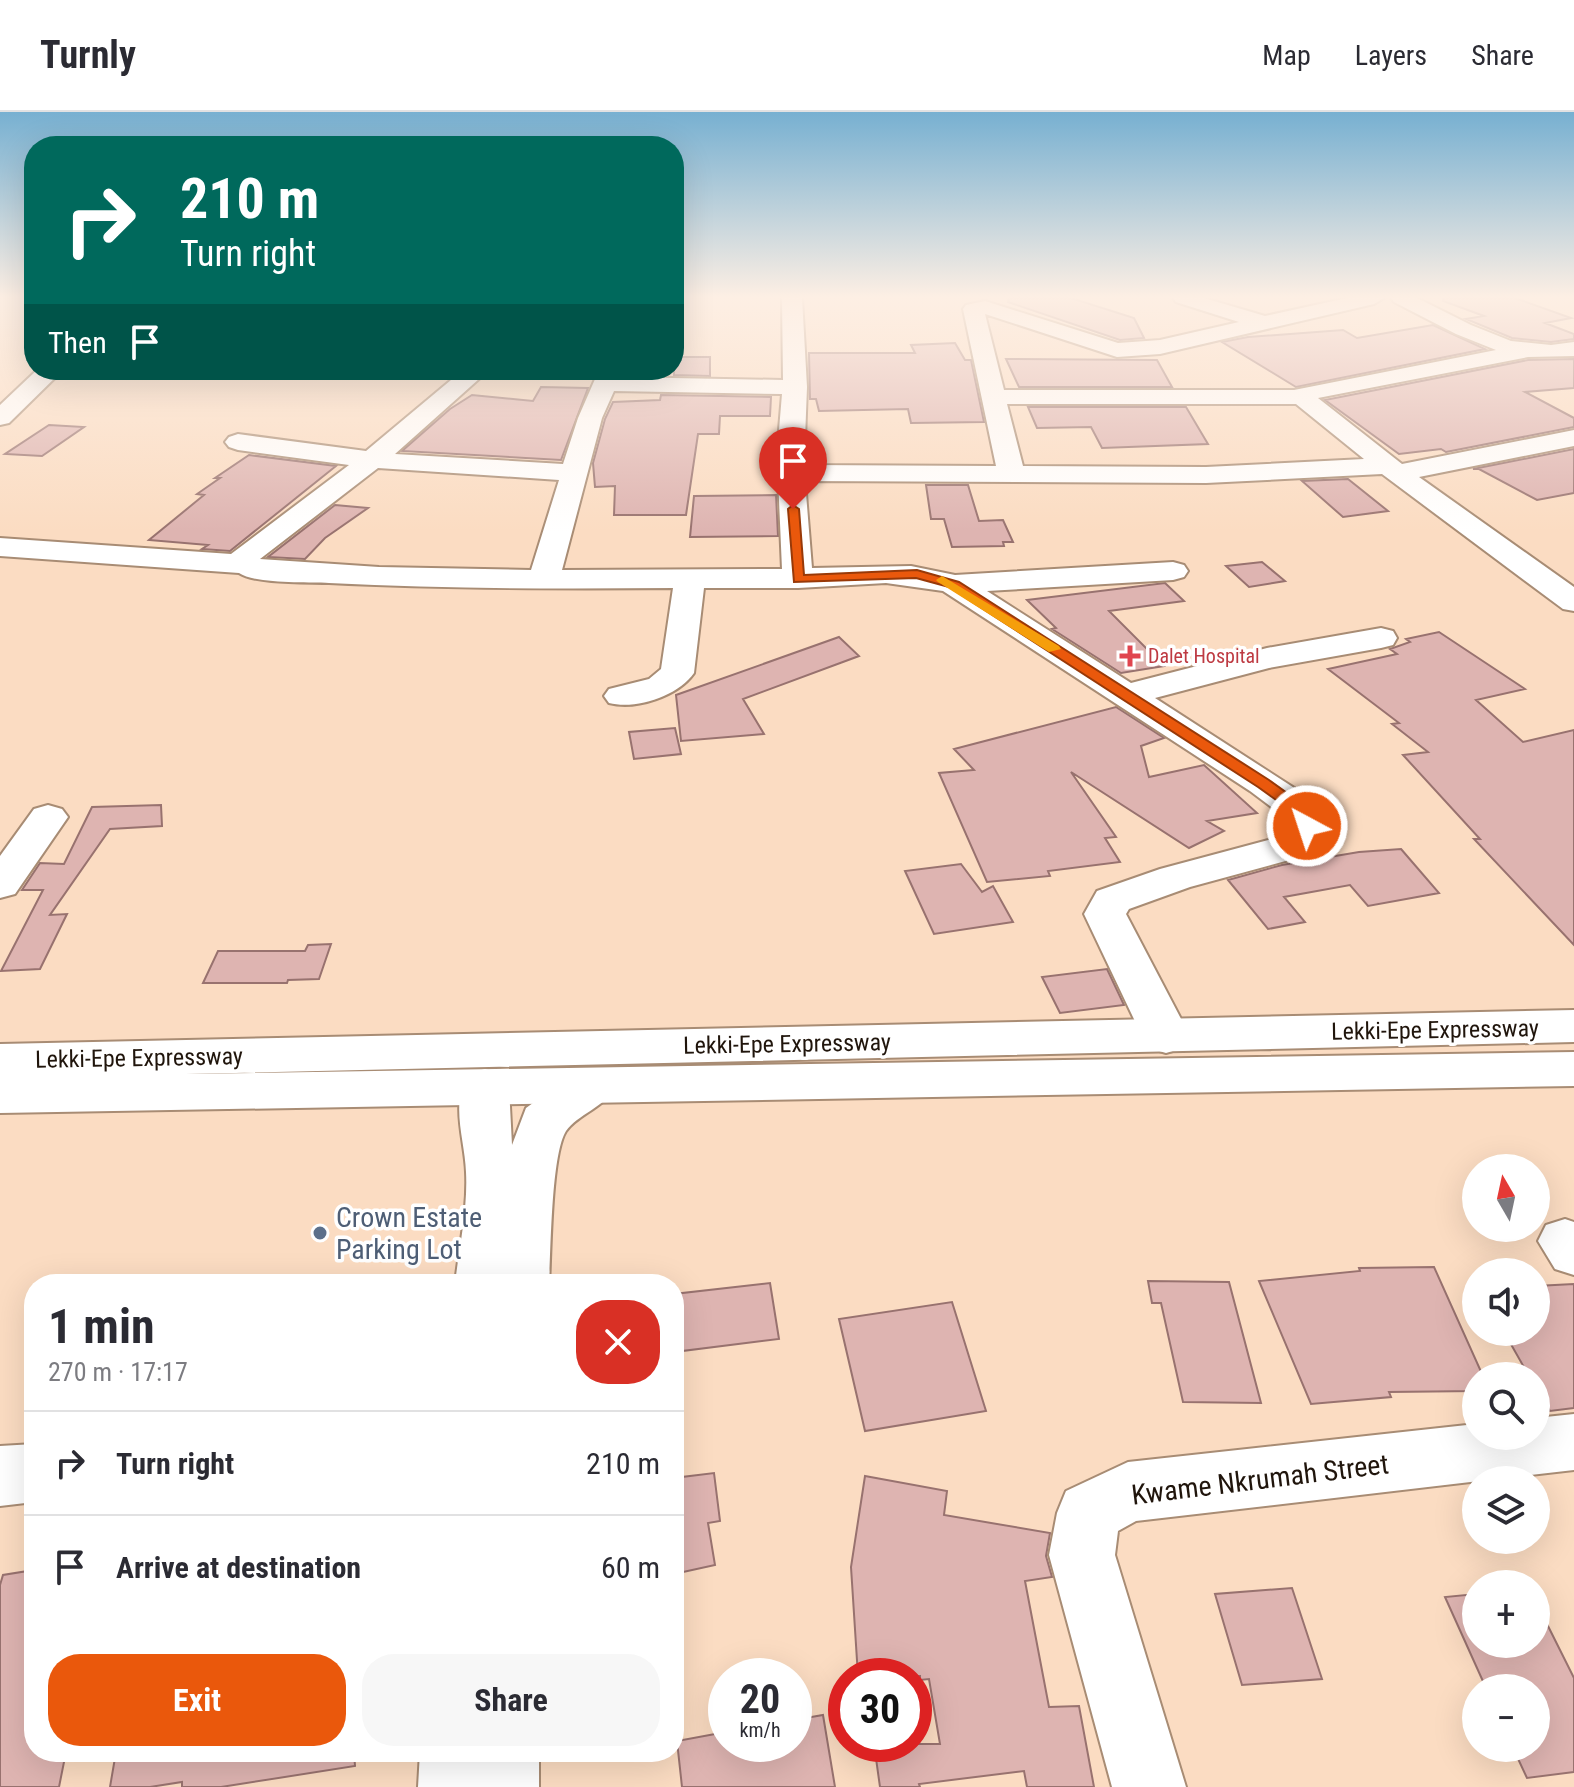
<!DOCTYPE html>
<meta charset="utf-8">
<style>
:root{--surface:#fff;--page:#f7f7f7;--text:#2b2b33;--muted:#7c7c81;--line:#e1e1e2;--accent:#ea580c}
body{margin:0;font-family:"Roboto Condensed",sans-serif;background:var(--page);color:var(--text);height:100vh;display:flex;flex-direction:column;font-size:30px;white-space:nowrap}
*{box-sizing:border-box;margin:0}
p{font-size:26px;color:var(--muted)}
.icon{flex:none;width:44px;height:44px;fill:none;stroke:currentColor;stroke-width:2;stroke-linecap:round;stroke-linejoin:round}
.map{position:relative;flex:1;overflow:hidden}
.drawer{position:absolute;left:24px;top:1162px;width:660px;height:488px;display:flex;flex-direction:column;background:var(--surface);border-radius:32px;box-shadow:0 8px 32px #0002}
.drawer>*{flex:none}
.banner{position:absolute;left:24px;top:24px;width:660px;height:244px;border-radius:32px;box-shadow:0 8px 32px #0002;background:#00695c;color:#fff;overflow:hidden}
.needle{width:52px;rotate:351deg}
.tools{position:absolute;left:1462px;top:1042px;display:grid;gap:16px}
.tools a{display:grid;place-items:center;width:88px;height:88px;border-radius:50%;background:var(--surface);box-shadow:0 8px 32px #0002;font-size:40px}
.speed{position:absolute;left:708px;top:1546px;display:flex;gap:16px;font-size:40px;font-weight:700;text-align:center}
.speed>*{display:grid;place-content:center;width:104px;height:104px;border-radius:50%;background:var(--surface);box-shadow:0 8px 32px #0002;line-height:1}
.speed small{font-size:20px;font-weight:400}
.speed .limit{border:12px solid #d22;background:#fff;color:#111}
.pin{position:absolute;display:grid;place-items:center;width:68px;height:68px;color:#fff;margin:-82px -34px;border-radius:50% 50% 50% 0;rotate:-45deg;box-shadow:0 0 8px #0007}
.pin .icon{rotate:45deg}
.me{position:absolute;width:88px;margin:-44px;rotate:320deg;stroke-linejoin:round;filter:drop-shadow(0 0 6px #0008)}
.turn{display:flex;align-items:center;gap:28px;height:168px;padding:0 24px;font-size:36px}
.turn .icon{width:104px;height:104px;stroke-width:2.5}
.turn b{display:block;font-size:56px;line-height:68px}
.then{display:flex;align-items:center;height:76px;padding:0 24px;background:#0003;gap:16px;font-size:30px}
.round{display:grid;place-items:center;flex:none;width:84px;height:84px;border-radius:32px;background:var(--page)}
.headline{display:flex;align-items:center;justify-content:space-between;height:136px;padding:0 24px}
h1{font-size:48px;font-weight:700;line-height:60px}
.cta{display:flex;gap:16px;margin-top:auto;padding:16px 24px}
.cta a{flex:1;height:92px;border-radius:32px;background:var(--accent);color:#fff;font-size:32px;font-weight:700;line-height:92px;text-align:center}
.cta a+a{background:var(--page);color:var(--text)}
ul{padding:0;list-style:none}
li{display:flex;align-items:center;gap:24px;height:104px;padding:0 24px;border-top:2px solid var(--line)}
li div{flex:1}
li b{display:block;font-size:30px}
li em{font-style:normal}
header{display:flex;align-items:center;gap:48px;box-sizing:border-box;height:112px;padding:0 40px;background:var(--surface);border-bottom:2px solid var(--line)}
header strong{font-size:38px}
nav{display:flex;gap:44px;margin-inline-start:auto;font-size:28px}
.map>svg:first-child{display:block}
.building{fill:#deb4b1;stroke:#98726f;stroke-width:2}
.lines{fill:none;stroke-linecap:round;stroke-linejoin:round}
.minor-casing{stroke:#a88c74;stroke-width:4}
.highway-casing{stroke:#a88c74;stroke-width:4}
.minor{fill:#fff;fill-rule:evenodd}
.highway{fill:#fff;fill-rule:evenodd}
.route{fill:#ea580c;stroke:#983908;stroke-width:2}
.slow{fill:#f59e0b}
.health-dot{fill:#e0444e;stroke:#fff;stroke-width:3}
.service-dot{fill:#5c6f8a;stroke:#fff;stroke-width:3}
.labels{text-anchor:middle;stroke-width:7;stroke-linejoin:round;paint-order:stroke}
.far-health-label{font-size:20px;fill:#be3a42;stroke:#fff;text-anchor:start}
.street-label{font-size:24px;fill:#20150c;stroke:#fff}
.near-service-label{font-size:28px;fill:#4e5e75;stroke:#fff;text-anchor:start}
.near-street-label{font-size:28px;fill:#20150c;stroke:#fff}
</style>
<header>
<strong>Turnly</strong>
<nav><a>Map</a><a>Layers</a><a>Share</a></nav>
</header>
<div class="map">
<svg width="1574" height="1675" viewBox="0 0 1574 1675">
<rect width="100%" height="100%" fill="#fbdcc2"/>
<path class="building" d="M1009 186H1071L1134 206 1144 226 1120 228 1008 190Z
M1444 186H1515L1571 206 1545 211 1574 222V227L1551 230 1512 226 1466 207 1484 204 1443 189Z
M1433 213 1485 237 1296 275 1222 230 1248 225 1343 218 1357 226Z
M955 231 965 248H971L984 310 911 311 908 297 819 299 816 287H810L809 241H915L911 233Z
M674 245H710V264L674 263Z
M1006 247 1157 248 1172 275H1019Z
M1574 247V276L1525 280 1574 306V315L1446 340 1441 337 1399 342 1325 288 1528 248Z
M541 275 588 276 561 348 402 339 450 297 472 283 533 289Z
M661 283 771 285 770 304H720L719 322H698L686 403H614L615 374 595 375 593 351 605 307 613 290 660 288Z
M1028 295H1186L1208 332 1102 336 1091 315 1037 316Z
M49 313 84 315 42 344 5 342Z
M1574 337V381L1537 388 1479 357H1473Z
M249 343 336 354 230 439 202 437 208 433 149 428 204 383 197 382 220 366H215Z
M1348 367 1388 399 1343 405 1302 369Z
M926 373H968L979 409 1003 408 1013 430H1003L1004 434 952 435 944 407H931Z
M776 383 778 424 690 425 694 384Z
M335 393 368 396 325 426 305 447 268 445Z
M1262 450 1285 469 1249 475 1226 454Z
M1165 471 1184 489 1109 499 1164 554 1121 561 1052 517 1056 516 1027 488Z
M1439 520 1525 577 1476 588 1523 630 1574 618V833L1474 727H1480L1403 643 1428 640 1392 612 1399 611 1328 557 1397 542 1390 537 1410 530 1406 527Z
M839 525 859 544 743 587 764 622 681 629 676 583Z
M1116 595 1164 626 1141 634 1149 665 1204 653 1257 701 1207 709 1224 719 1189 736 1071 660 1116 725 1105 726 1120 750 1048 759 1050 764 987 770 939 661 974 658 954 637Z
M675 616 681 642 634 647 629 620Z
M161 693 162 714 110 717 50 803 67 802 40 857 1 859 43 778H22L40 751 64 752 92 695Z
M1401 737 1439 781 1368 794 1350 773 1284 785 1305 810 1268 817 1228 768 1282 753 1359 740Z
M961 752 982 780 993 774 1013 810 934 822 905 759Z
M331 832 319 867 288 868 287 871H203L218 839H305L308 833Z
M1107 857 1124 893 1060 901 1042 865Z
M1434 1155 1483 1264H1476V1279L1389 1280 1391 1285 1311 1292 1259 1169 1360 1159 1359 1156Z
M1148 1169 1229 1170 1261 1291 1183 1290 1161 1191H1152Z
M770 1171 779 1227 674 1240V1182Z
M1574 1172V1296L1550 1299 1536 1275V1264H1529L1504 1220H1536V1174Z
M952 1190 986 1299 865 1319 839 1207Z
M714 1361 720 1409 708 1411 715 1453 674 1462V1366Z
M865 1364 947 1379 944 1403 1050 1421 1046 1444 1052 1465 1025 1469 1049 1595 1079 1594 1094 1675H1027L1024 1659 919 1672 920 1675H880L874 1632H940L929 1567 920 1568V1564H858L851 1455Z
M34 1458V1640H66L59 1675H0V1473L3 1463Z
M1292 1476 1322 1567 1242 1573 1215 1482Z
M1476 1482V1532H1536V1490L1574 1566V1660L1527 1666 1513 1636H1536V1576H1486L1445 1485Z
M823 1603 835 1675H682L677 1629 726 1620V1632H794V1608Z
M116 1640H354L355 1654 221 1675H182V1670L150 1675H110Z"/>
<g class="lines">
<g class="minor-casing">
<path id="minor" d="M782 186H802L807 275 804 353 996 354 963 197 966 193 985 189 1118 231 1160 228 1239 210 1176 190 1173 186H1204L1265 204 1347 186H1384L1374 192 1160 242 1117 245 985 202 1004 278H1294L1496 238 1456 222 1394 190 1391 186H1417L1471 213 1511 229 1551 233 1574 230V244L1528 245 1318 286 1402 352 1574 318V334L1419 365 1574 475V499L1563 497 1382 362 1206 371 805 369 812 456 911 454 955 463 1173 450 1184 453 1188 459 1184 465 1173 468 987 479 1131 571 1267 536 1381 516 1393 519 1397 526 1393 533 1381 536 1269 556 1155 586 1302 681 1327 714 1300 745 1190 775 1129 797 1126 802 1190 924 1183 936 1166 941 1149 936 1142 924 1084 802 1097 779 1160 757 1272 727 1286 713 1274 697 1250 679 943 479 886 471 798 476H704L694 561C678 584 636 598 609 591L604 584 609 577 649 567 661 557 673 476C558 477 444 477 329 471 308 470 255 472 239 461L0 444V426L231 442 349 353 238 338 229 335 225 330 229 325 238 322 366 339 463 258H489L395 342 563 352 578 306 599 258H623L620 265 783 268ZM614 279 782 282 777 342 782 457 562 458 602 306ZM1007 292H1296L1364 347 1206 355 1023 354ZM378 356 559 368 531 458 379 455 260 447Z
M37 258H63L9 311 0 313V293Z
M48 693 62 697 68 705 15 782 0 786V744L34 697Z
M592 956 609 961 616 974C603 997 578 1002 566 1019 551 1043 551 1140 549 1172H455C459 1136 468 1096 466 1060 465 1028 450 993 468 962L485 957 502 962 509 975 512 1033 526 996 575 961Z
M1565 1107 1574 1110V1163L1555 1157 1538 1129 1546 1113Z
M1574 1302V1358L1136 1409 1118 1419 1115 1443 1186 1675H1112L1049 1443 1057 1401 1066 1379 1128 1350 1476 1312V1324H1536V1306Z
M34 1332V1390L0 1394V1334Z
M420 1640H539V1675H418Z"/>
</g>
<g class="highway-casing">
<path id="highway" d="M1574 898V930L186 962 1574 940V974L0 1001V932Z"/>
</g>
<use href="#minor" class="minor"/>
<use href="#highway" class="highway"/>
</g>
<linearGradient id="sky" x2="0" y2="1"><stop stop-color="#77b0d1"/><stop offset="0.44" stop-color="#fdefe4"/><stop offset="1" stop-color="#fdefe4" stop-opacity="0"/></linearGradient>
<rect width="1574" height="420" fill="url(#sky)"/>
<path class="route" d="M793 393 799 397 804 463 917 458 959 470 1269 668 1294 686 1315 714 1313 718H1301L1283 693 1258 675 949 475 916 466 794 470 788 397Z"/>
<path class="slow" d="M942 464 1059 534 1061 537 1049 540 938 470 936 468Z"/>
<path class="health-dot" d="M1126 532h8v8h8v8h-8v8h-8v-8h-8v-8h8z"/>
<circle class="service-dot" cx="320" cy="1121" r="8"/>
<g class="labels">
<g class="far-health-label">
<text x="1148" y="551">Dalet Hospital</text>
</g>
<g class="street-label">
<text transform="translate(1435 918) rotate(-1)" y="8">Lekki-Epe Expressway</text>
<text transform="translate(787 932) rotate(-1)" y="8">Lekki-Epe Expressway</text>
<text transform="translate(139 946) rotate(-1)" y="8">Lekki-Epe Expressway</text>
</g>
<g class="near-service-label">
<text x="336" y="1115">Crown Estate<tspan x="336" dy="32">Parking Lot</tspan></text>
</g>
<g class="near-street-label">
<text transform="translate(1260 1367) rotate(-7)" y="10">Kwame Nkrumah Street</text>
</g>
</g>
</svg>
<div class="tools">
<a><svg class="needle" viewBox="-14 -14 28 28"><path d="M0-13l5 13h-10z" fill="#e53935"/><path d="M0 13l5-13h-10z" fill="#7c7c81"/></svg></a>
<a><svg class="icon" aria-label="sound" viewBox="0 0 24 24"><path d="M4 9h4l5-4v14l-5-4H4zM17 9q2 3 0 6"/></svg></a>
<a><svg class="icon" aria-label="search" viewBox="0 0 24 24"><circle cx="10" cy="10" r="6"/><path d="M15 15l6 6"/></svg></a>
<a><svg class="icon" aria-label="layers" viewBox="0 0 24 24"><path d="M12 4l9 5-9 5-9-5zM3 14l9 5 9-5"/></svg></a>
<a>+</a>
<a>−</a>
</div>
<div class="speed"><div>20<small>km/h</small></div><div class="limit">30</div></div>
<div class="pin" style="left:793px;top:397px;background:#d93025"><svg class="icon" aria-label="arrive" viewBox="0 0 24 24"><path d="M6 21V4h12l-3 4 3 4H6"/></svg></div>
<svg class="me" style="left:1307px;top:714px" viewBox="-20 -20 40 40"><circle r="17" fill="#ea580c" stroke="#fff" stroke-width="3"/><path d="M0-11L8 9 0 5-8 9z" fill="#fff"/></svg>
<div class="banner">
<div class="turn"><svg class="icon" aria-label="right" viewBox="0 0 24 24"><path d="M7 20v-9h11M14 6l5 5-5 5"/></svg><div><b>210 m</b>Turn right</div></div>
<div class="then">Then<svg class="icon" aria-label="arrive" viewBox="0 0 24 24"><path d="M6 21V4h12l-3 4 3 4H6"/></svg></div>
</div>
<section class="drawer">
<div class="headline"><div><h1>1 min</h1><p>270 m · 17:17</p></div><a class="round" style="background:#d93025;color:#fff"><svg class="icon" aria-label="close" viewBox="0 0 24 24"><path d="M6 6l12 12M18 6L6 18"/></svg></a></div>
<ul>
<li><svg class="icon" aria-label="right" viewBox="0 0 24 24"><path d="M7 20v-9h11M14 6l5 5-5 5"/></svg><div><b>Turn right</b></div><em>210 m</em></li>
<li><svg class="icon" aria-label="arrive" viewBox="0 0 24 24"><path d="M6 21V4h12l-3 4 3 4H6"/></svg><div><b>Arrive at destination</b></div><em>60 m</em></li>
</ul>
<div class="cta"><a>Exit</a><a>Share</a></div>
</section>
</div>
